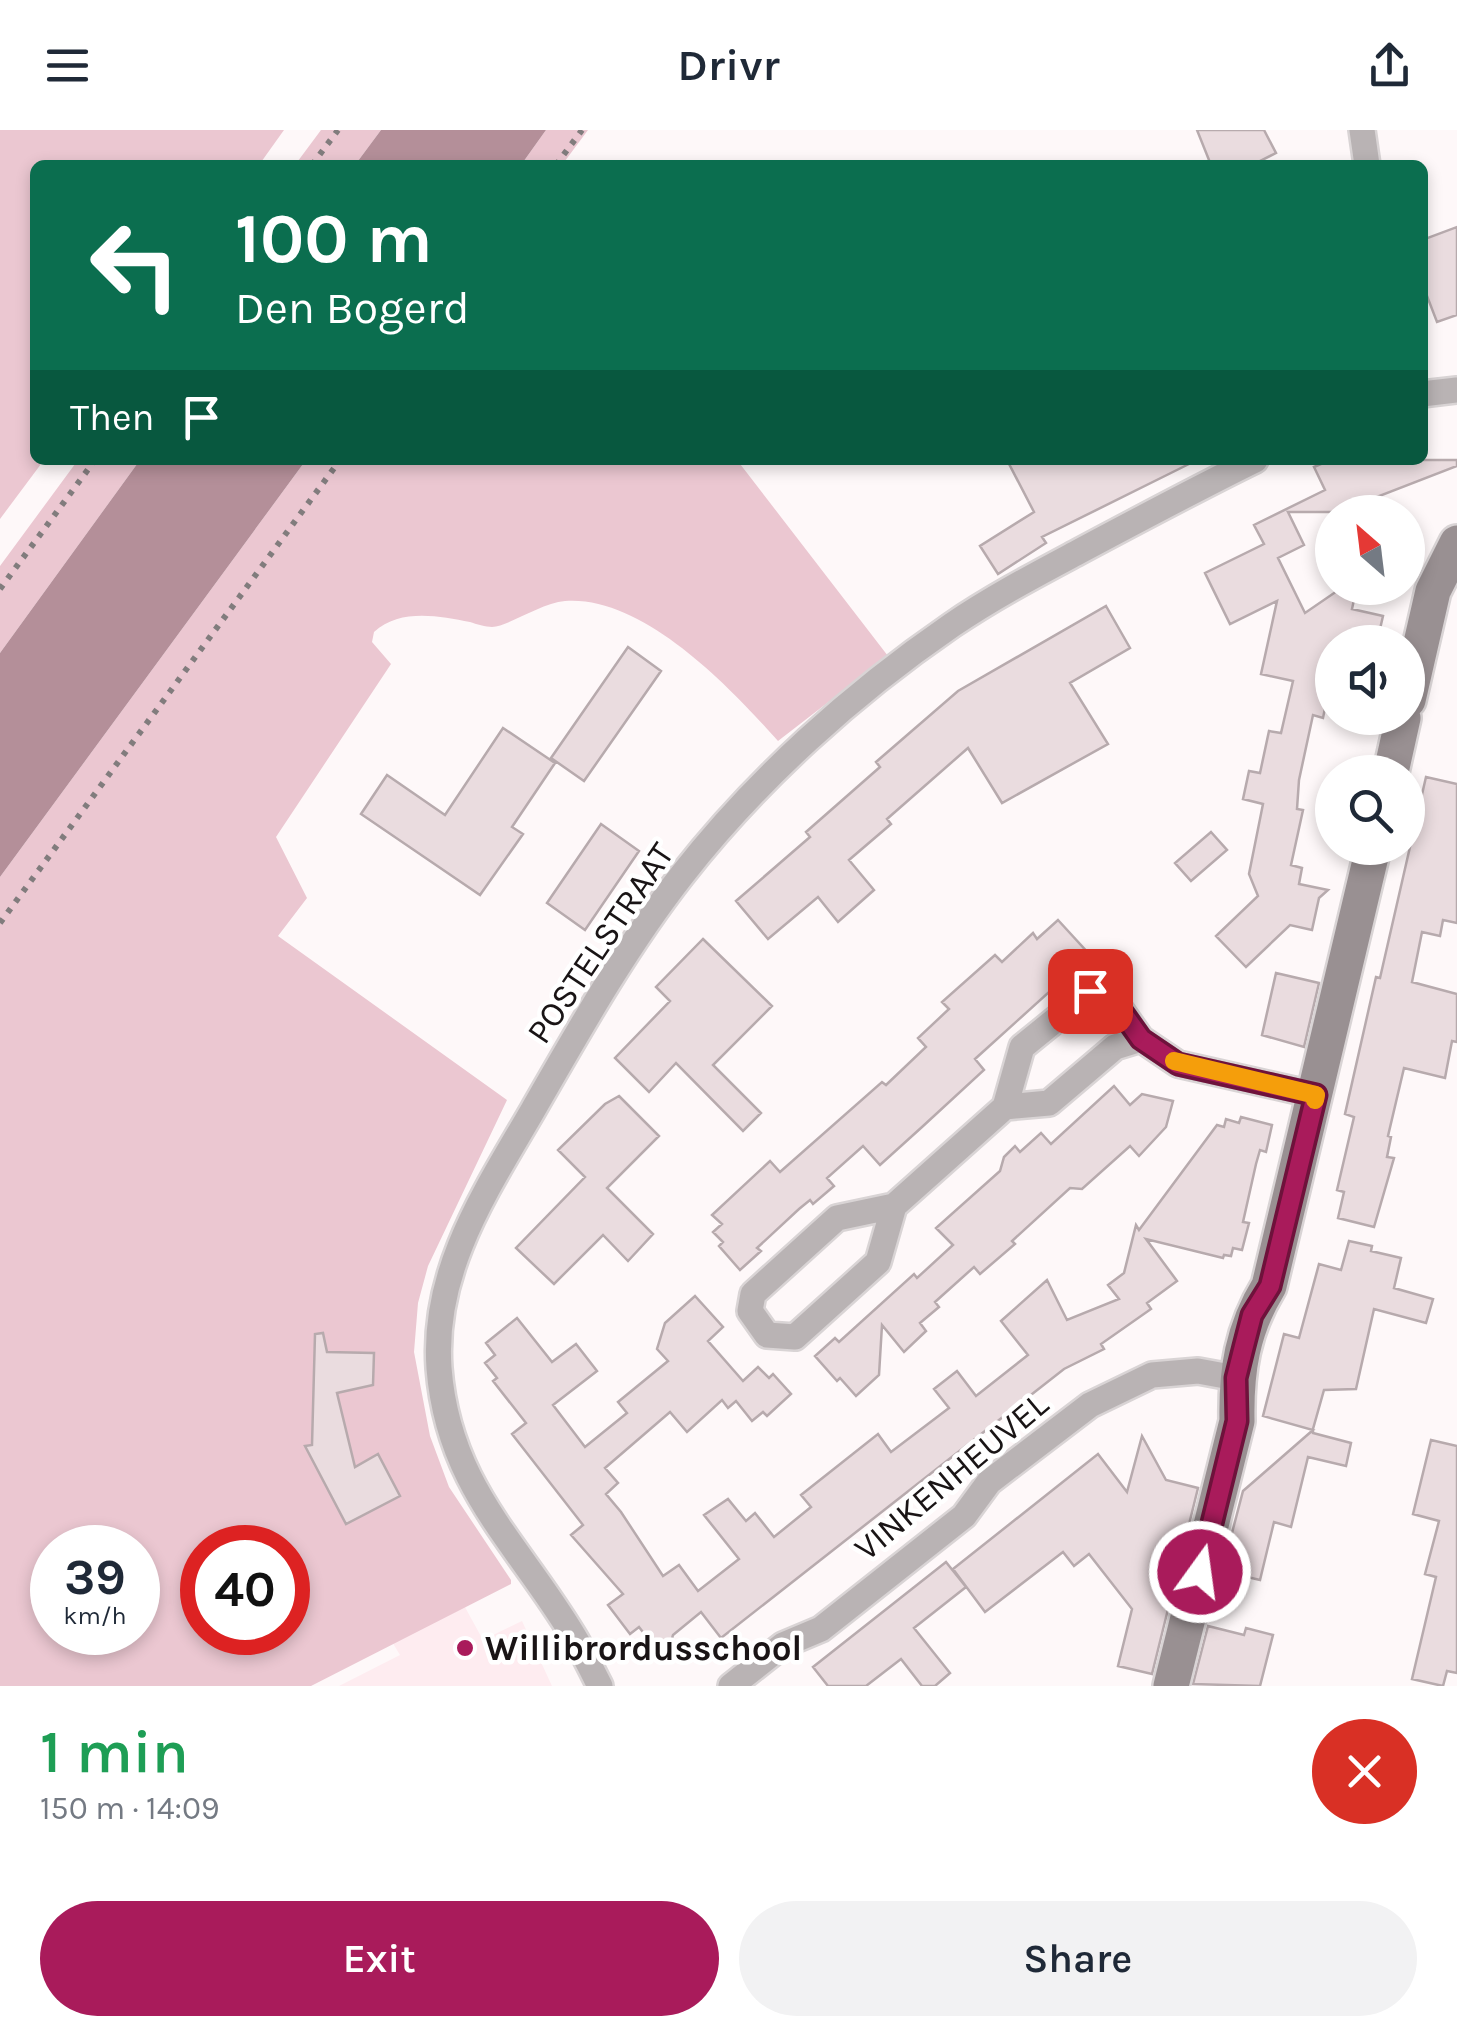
<!DOCTYPE html>
<meta charset="utf-8">
<style>
:root{--surface:#fff;--page:#f2f2f3;--text:#1f2937;--muted:#747a83;--accent:#a91b5b}
body{margin:0;font-family:Karla,sans-serif;background:var(--page);color:var(--text);height:100vh;display:flex;flex-direction:column;font-size:38px;white-space:nowrap}
*{box-sizing:border-box;margin:0}
p{font-size:32px;color:var(--muted)}
.icon{flex:none;width:55px;height:55px;fill:none;stroke:currentColor;stroke-width:2;stroke-linecap:round;stroke-linejoin:round}
.map{position:relative;height:1556px;overflow:hidden}
.side{display:flex;flex-direction:column;background:var(--surface);flex:1}
.side>*{flex:none}
.top-card{position:absolute;left:30px;top:30px;width:1398px;height:305px;border-radius:15px;box-shadow:0 5px 15px #0003;background:#0b6e4f;color:#fff;overflow:hidden}
.needle{width:65px;rotate:332deg}
.controls{position:absolute;left:1315px;top:365px;display:grid;gap:20px}
.controls a{display:grid;place-items:center;width:110px;height:110px;border-radius:50%;background:var(--surface);box-shadow:0 5px 15px #0003;font-size:50px}
.speed{position:absolute;left:30px;top:1395px;display:flex;gap:20px;font-size:50px;font-weight:700;text-align:center}
.speed>*{display:grid;place-content:center;width:130px;height:130px;border-radius:50%;background:var(--surface);box-shadow:0 5px 15px #0003;line-height:1}
.speed small{font-size:25px;font-weight:400}
.speed .limit{border:15px solid #d22;background:#fff;color:#111}
.pin{position:absolute;display:grid;place-items:center;width:85px;height:85px;color:#fff;margin:-42px;border-radius:20px;box-shadow:0 5px 15px #0006}
.me{position:absolute;width:110px;margin:-55px;rotate:14deg;stroke-linejoin:round;filter:drop-shadow(0 0 8px #0008)}
.turn{display:flex;align-items:center;gap:35px;height:210px;padding:0 40px;font-size:45px}
.turn .icon{width:130px;height:130px;stroke-width:2.5}
.turn b{display:block;font-size:70px;line-height:85px}
.then{display:flex;align-items:center;height:95px;padding:0 40px;background:#0003;gap:20px;font-size:38px}
.round{display:grid;place-items:center;flex:none;width:105px;height:105px;border-radius:52px;background:var(--page)}
.headline{display:flex;align-items:center;justify-content:space-between;height:170px;padding:0 40px}
h1{font-size:60px;font-weight:600;line-height:75px;color:#1e9e55}
.action{display:flex;gap:20px;margin-top:auto;padding:20px 40px}
.action a{flex:1;height:115px;border-radius:60px;background:var(--accent);color:#fff;font-size:40px;font-weight:600;line-height:115px;text-align:center}
.action a+a{background:var(--page);color:var(--text)}
header{display:flex;justify-content:space-between;align-items:center;height:130px;padding:0 40px;background:var(--surface);font-size:45px;font-weight:600}
.map>svg:first-child{display:block}
.built{fill:#feecf0}
.green{fill:#ebc7d1;fill-rule:evenodd}
.water{fill:#b48f99}
.building{fill:#eadcdf;stroke:#b7aaad;stroke-width:2.5}
.lines{fill:none;stroke-linecap:round;stroke-linejoin:round}
.street-casing{stroke:#d9d4d5;stroke-width:30}
.secondary-casing{stroke:#d9d4d5;stroke-width:40}
.path{stroke:#817c7d;stroke-width:6;stroke-dasharray:5 8;stroke-linecap:butt}
.street{stroke:#b9b3b4;stroke-width:25}
.secondary{stroke:#999092;stroke-width:35}
.route-casing{stroke:#6e123b;stroke-width:25}
.route{stroke:#a91b5b;stroke-width:18}
.slow{stroke:#f59e0b;stroke-width:18}
.poi-dot{fill:#a91b5b;stroke:#fff;stroke-width:4}
.labels{text-anchor:middle;stroke-width:9;stroke-linejoin:round;paint-order:stroke}
.street-label{font-size:35px;fill:#191415;stroke:#fff}
.poi-label{font-size:35px;font-weight:bold;fill:#191415;stroke:#fff;text-anchor:start}
</style>
<header><svg class="icon" aria-label="menu" viewBox="0 0 24 24"><path d="M4 6h16M4 12h16M4 18h16"/></svg>Drivr<svg class="icon" aria-label="share" viewBox="0 0 24 24"><path d="M12 15V3M7 8l5-5 5 5M5 13v7h14v-7"/></svg></header>
<div class="map">
<svg width="1457" height="1556" viewBox="0 0 1457 1556">
<rect width="100%" height="100%" fill="#fef8f9"/>
<path class="built" d="M460 1468 483 1510 522 1491 552 1556H339L400 1525 388 1505Z"/>
<path class="green" d="M0 0H284L259 35H35V330H44L0 389Z
M321 0H381L355 35H295Z
M546 0H588L562 35H521Z
M78 330H140L0 523V436Z
M306 330H737L888 526 778 611C731 558 643 465 565 471 541 473 509 496 492 497 486 497 476 494 470 492 439 486 400 478 374 502L372 512 391 534 276 707 307 768 278 806 507 970 428 1136 418 1173 414 1222 430 1306 449 1357 511 1450V1454L311 1556H0V747ZM52 1418H138V1502H52ZM202 1418H288V1502H202Z"/>
<path class="water" d="M381 0H546L521 35H355Z
M140 330H306L0 747V523Z"/>
<path class="building" d="M1197 0H1264L1276 23 1252 35H1211Z
M1457 97V185L1437 192 1422 153V110Z
M1007 330H1197L1042 407 1046 413 998 444 980 416 1034 382Z
M1330 330H1457V336L1338 382H1288L1304 415 1278 428 1305 483 1337 461 1355 465 1352 479 1383 486 1377 512H1332V544L1323 588 1313 585 1299 650 1297 679 1303 680 1291 735 1302 738 1299 754 1328 760 1319 768 1312 800 1290 795 1246 837 1216 806 1258 766 1249 744 1263 674 1243 669 1249 641 1260 643 1269 601 1281 603 1293 551 1261 544 1277 471 1230 494 1205 443 1264 414 1254 395 1325 360 1314 337Z
M1106 476 1130 518 1070 553 1108 614 1002 673 968 618 887 689 891 694 849 730 874 760 838 792 818 767 768 809 736 771 810 707 806 702 880 637 876 632 958 561Z
M628 517 661 541 584 651 551 628Z
M503 598 555 633 512 697 523 704 480 765 361 684 387 645 445 685Z
M1426 647 1457 654V793L1443 790 1440 806 1422 802 1412 852 1457 864V912L1452 911 1445 948 1404 938 1388 1006 1391 1007 1387 1027 1394 1028 1374 1097 1338 1088 1344 1062 1337 1060 1354 987 1345 984 1376 847 1380 848Z
M601 694 639 721 585 800 547 773Z
M1211 702 1227 720 1191 751 1175 733Z
M1058 790 1090 825 975 929 984 940 922 997 880 1035 863 1016 827 1048 834 1056 813 1074 810 1070 799 1079 757 1118 761 1121 740 1140 719 1116 723 1112 713 1102 722 1094 712 1085 770 1031 780 1042 882 952 886 955 926 917 918 908 949 879 942 872 995 825 1002 832 1033 803 1037 809Z
M703 809 772 876 713 935 761 983 743 1001 676 933 649 962 615 928 670 871 656 857Z
M1276 843 1319 853 1304 917 1262 905Z
M1114 956 1130 975 1142 964 1173 971 1166 997 1139 1026 1130 1016 1082 1059 1070 1058 1012 1111 1015 1114 980 1144 974 1137 935 1172 939 1177 920 1193 926 1201 904 1222 882 1195 879 1245 856 1266 840 1248 837 1251 815 1226 835 1208 839 1212 914 1144 917 1148 953 1115 936 1098 1000 1041 1004 1027 1015 1016 1020 1022 1041 1003 1051 1014Z
M619 966 659 1006 607 1058 653 1104 628 1131 603 1105 554 1154 516 1118 585 1047 558 1020 605 974Z
M1241 987 1272 995 1266 1022 1260 1020 1256 1034 1243 1092 1249 1093 1242 1120 1233 1118 1231 1126 1224 1125 1223 1128 1146 1109 1177 1151 1147 1173 1151 1179 1101 1214 1104 1219 1064 1239 721 1508 701 1482 673 1505 670 1515H653L639 1497 630 1504 608 1475 623 1464 571 1405 583 1395 512 1304 526 1293 493 1251 497 1248 485 1233 495 1225 486 1213 517 1188 552 1232 576 1214 597 1241 553 1275 585 1317 627 1283 618 1272 668 1231 657 1219 665 1193 695 1166 723 1197 708 1211 743 1251 758 1237 769 1248 773 1244 791 1264 767 1286 763 1282 752 1291 736 1271 728 1278 722 1270 687 1302 670 1282 605 1338 618 1353 606 1364 621 1382 663 1446 679 1435 698 1461 739 1429 704 1385 728 1369 746 1391 755 1383 774 1407 811 1377 801 1365 878 1304 891 1322 949 1278 934 1259 957 1241 976 1266 1028 1225 1001 1191 1047 1150 1067 1190 1119 1169 1108 1155 1124 1143 1136 1095 1139 1100 1217 995 1224 997 1226 989 1239 993Z
M1349 1111 1372 1116 1371 1121 1401 1128 1394 1158 1433 1169 1426 1193 1374 1179 1356 1259 1324 1260 1313 1299V1303L1351 1313 1346 1336 1308 1327 1291 1397 1274 1392 1260 1450 1222 1441 1243 1361 1313 1300 1263 1286 1284 1204 1299 1208 1319 1134 1341 1140Z
M323 1203 327 1222 374 1223 373 1255 337 1263 355 1337 378 1324 400 1366 346 1394 305 1316 312 1315 315 1204Z
M1142 1306 1166 1350 1198 1358 1152 1544 1118 1536 1132 1479 1089 1424 1074 1436 1063 1422 985 1482 953 1439 1098 1324 1127 1362Z
M1431 1310 1457 1316V1543L1447 1541 1443 1556 1412 1549 1436 1447 1425 1444 1439 1391 1413 1384Z
M946 1432 966 1457 914 1498 950 1543 935 1556H922L901 1529 866 1556H828L813 1537Z
M1208 1496 1244 1505 1246 1498 1273 1505 1260 1556 1193 1554Z"/>
<g class="lines">
<g class="street-casing">
<path id="street" d="M1362 0 1367 35
M1422 264 1457 260
M1005 977 1022 917 1091 861 1112 868 1141 909
M894 1076 878 1132 795 1207 767 1205 750 1181 753 1164 837 1088 894 1076 1005 977 1049 973 1115 917 1141 909 1178 934 1316 965
M600 1556C591 1539 583 1521 573 1505 517 1412 448 1356 439 1238 432 1140 486 1061 533 980 579 900 625 818 682 745 757 649 853 563 952 495 993 467 1037 444 1080 421 1138 390 1196 359 1255 330
M731 1556 783 1515 821 1499 964 1386 989 1352 1090 1275 1152 1245 1198 1241 1236 1248"/>
</g>
<g class="secondary-casing">
<path id="secondary" d="M1408 570 1433 461 1457 413
M1391 642 1403 588
M1171 1556 1237 1291C1236 1241 1242 1200 1269 1156L1373 718"/>
</g>
<path class="path" d="M312 35 338 0
M556 35 582 0
M0 459 95 330
M0 793 340 330"/>
<use href="#street" class="street"/>
<use href="#secondary" class="secondary"/>
</g>
<g class="lines">
<g class="route-casing">
<path id="route" d="M1090 861 1112 868 1141 909 1178 934 1316 965 1270 1156 1252 1185 1244 1216 1236 1248 1237 1291 1200 1442"/>
</g>
<use href="#route" class="route"/>
<path class="slow" d="M1174 931 1316 965 1315 970"/>
</g>
<circle class="poi-dot" cx="465" cy="1518" r="10"/>
<g class="labels">
<g class="street-label">
<text transform="translate(600 813) rotate(-56)" y="12">POSTELSTRAAT</text>
<text transform="translate(951 1346) rotate(-40)" y="12">VINKENHEUVEL</text>
</g>
<g class="poi-label">
<text x="485" y="1530">Willibrordusschool</text>
</g>
</g>
</svg>
<div class="controls">
<a><svg class="needle" viewBox="-14 -14 28 28"><path d="M0-13l5 13h-10z" fill="#e53935"/><path d="M0 13l5-13h-10z" fill="#747a83"/></svg></a>
<a><svg class="icon" aria-label="sound" viewBox="0 0 24 24"><path d="M4 9h4l5-4v14l-5-4H4zM17 9q2 3 0 6"/></svg></a>
<a><svg class="icon" aria-label="search" viewBox="0 0 24 24"><circle cx="10" cy="10" r="6"/><path d="M15 15l6 6"/></svg></a>
</div>
<div class="speed"><div>39<small>km/h</small></div><div class="limit">40</div></div>
<div class="pin" style="left:1090px;top:861px;background:#d93025"><svg class="icon" aria-label="arrive" viewBox="0 0 24 24"><path d="M6 21V4h12l-3 4 3 4H6"/></svg></div>
<svg class="me" style="left:1200px;top:1442px" viewBox="-20 -20 40 40"><circle r="17" fill="#a91b5b" stroke="#fff" stroke-width="3"/><path d="M0-11L8 9 0 5-8 9z" fill="#fff"/></svg>
<div class="top-card">
<div class="turn"><svg class="icon" aria-label="left" viewBox="0 0 24 24"><path d="M17 20v-9H6M10 6l-5 5 5 5"/></svg><div><b>100 m</b>Den Bogerd</div></div>
<div class="then">Then<svg class="icon" aria-label="arrive" viewBox="0 0 24 24"><path d="M6 21V4h12l-3 4 3 4H6"/></svg></div>
</div>
</div>
<section class="side">
<div class="headline"><div><h1>1 min</h1><p>150 m · 14:09</p></div><a class="round" style="background:#d93025;color:#fff"><svg class="icon" aria-label="close" viewBox="0 0 24 24"><path d="M6 6l12 12M18 6L6 18"/></svg></a></div>
<div class="action"><a>Exit</a><a>Share</a></div>
</section>
